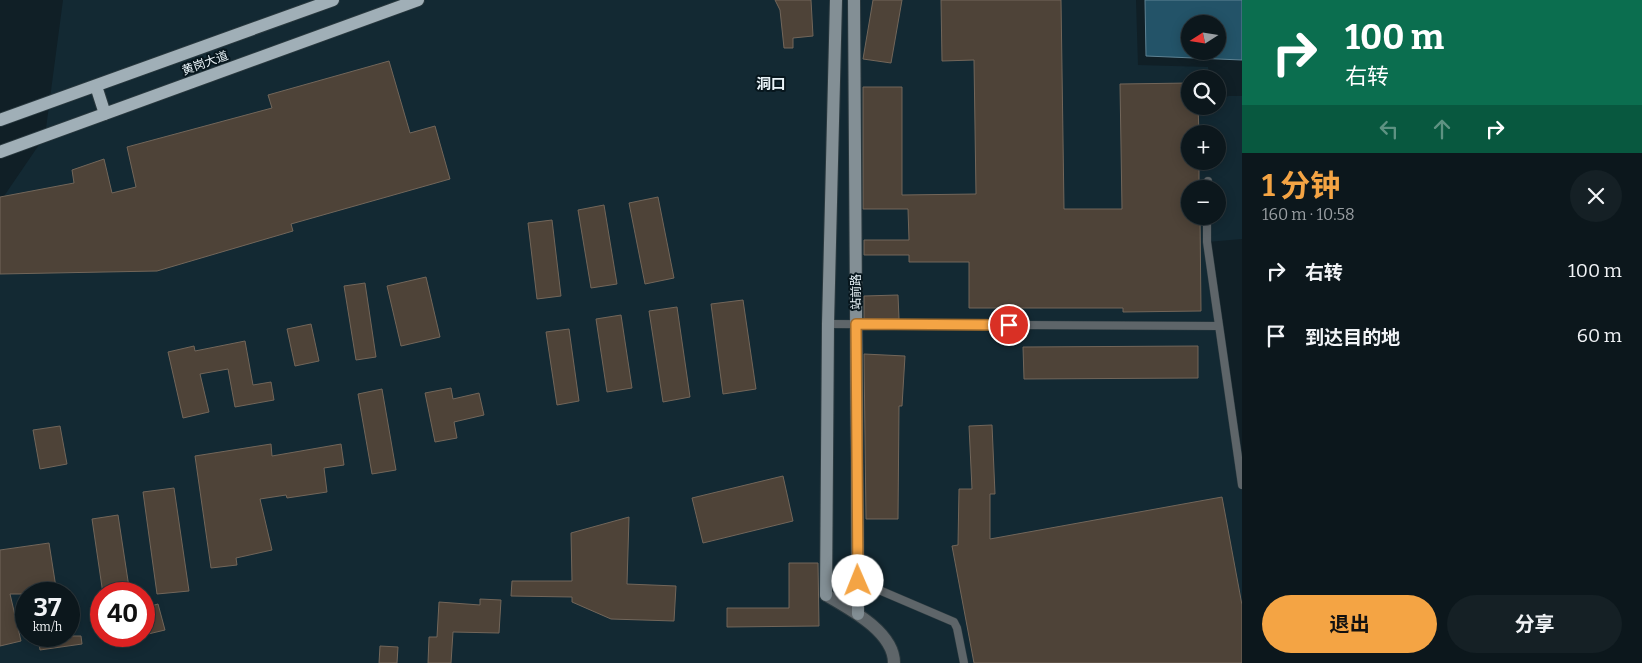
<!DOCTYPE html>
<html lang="zh">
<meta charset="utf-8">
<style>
:root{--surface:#0c171c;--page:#152025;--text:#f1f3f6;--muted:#9a9fa3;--line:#2c363b;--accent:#f4a444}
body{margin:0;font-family:Bitter,"Noto Sans SC",serif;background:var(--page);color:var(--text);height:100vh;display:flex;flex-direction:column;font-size:19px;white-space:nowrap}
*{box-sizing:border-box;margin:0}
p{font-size:16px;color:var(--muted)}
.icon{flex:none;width:28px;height:28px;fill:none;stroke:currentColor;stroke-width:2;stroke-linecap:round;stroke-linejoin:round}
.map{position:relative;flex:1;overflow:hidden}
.side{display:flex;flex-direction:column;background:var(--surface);width:400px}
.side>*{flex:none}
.banner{background:#0b6e4f;color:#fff;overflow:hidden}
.needle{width:32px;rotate:258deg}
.buttons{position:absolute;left:1181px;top:15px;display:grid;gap:10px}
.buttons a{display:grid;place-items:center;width:45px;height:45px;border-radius:50%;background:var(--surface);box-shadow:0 2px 12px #0003,0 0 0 1px var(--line);font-size:25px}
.speed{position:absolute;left:15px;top:582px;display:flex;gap:10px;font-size:25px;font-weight:700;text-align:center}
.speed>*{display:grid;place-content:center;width:65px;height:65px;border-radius:50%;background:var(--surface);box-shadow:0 2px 12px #0003,0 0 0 1px var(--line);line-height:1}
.speed small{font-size:12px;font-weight:400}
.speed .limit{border:8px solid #d22;background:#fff;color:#111}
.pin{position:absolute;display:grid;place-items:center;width:42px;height:42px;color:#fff;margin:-21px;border:2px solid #fff;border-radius:50%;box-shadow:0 1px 5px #0007}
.me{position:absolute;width:55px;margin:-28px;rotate:359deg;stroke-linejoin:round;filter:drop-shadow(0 0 4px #0008)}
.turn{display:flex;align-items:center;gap:18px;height:105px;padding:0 20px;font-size:22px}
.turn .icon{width:65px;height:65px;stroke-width:2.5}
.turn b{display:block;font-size:35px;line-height:42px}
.lanes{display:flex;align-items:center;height:48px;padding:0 20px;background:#0003;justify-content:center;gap:25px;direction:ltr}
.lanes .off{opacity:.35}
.round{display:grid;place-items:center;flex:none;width:52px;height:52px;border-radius:26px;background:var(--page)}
.headline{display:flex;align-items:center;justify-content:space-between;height:85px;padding:0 20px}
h1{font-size:30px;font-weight:700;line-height:38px;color:var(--accent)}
.button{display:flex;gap:10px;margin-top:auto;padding:10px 20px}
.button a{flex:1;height:58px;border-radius:30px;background:var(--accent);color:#111;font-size:20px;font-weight:700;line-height:58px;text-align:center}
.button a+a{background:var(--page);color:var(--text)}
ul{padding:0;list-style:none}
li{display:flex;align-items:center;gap:15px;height:65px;padding:0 20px}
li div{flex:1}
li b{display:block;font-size:19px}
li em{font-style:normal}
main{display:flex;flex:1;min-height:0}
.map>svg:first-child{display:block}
.built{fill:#132933;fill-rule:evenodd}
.water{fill:#235368;stroke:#5f8394;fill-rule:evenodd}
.building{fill:#4e4338;stroke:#72665a}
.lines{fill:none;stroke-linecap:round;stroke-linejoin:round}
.lane-casing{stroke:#2a393f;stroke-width:9}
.street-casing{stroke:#2a393f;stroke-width:14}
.secondary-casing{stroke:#2a393f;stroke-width:14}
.primary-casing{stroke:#2a393f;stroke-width:14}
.lane{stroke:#5e6569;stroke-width:8}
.street{stroke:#5e6569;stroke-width:12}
.secondary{stroke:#838f95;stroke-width:12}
.primary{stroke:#a0afb7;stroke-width:12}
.route-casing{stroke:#9f6b2c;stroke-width:12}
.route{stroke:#f4a444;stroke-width:9}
.labels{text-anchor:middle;stroke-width:4;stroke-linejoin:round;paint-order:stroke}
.street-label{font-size:12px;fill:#eaf4f9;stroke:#07161d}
.quarter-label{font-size:15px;font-weight:bold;fill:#eaf4f9;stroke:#07161d}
</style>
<main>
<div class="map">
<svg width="1242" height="663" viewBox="0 0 1242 663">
<rect width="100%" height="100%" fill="#101f26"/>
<path class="built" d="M63 0H1136L1138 65 1208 67 1209 79H1190V106H1218V99L1229 96H1242V239L1207 242 1242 485V663H0V202L45 136ZM1190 134H1218V161H1190ZM1190 189H1218V216H1190ZM26 594H69V636H26ZM101 594H144V636H101Z"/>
<path class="water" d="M1145 0H1242V60L1146 56ZM1190 24H1218V51H1190Z"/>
<path class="building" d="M775 0H811L813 36 793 38V48H784L780 10Z
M873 0H902L891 63 863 59Z
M941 0H1061L1064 209H1122L1120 84 1190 83V106H1198L1199 134H1190V161H1199V189H1190V216H1200L1201 311 1123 312V308H969V262H909V255H864V240H909L908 209H863V87H902V195L976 194 974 60 942 61Z
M389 61 410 133 435 126 450 179 291 224 293 231 157 271 0 274V197L74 183 72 170 104 159 112 193 136 187 127 147 272 108 268 95Z
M658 197 674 278 645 284 629 203Z
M604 205 617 284 591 288 578 210Z
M552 220 561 296 537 299 528 223Z
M426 277 440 337 401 346 387 286Z
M365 283 376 357 356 360 344 286Z
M898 295 899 319H864V296Z
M743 300 756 389 723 394 711 304Z
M677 307 690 397 663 402 649 311Z
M621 315 632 388 607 392 596 319Z
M311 324 319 361 295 366 287 329Z
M569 329 579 401 557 405 546 332Z
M245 341 253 385 271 382 274 400 235 407 228 369 200 374 209 412 183 418 168 352 194 346 195 351Z
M1198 346V378L1024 379 1023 347Z
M864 354 905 356 902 406H899L898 519H866Z
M451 388 453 399 479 393 484 415 454 422 457 438 435 442 425 393Z
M382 389 396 470 372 474 358 394Z
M992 425 995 494H990V539L1222 497 1242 605V663H974L952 546 958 545 959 489H972L969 426Z
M60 426 67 464 40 469 33 430Z
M271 444 272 456 341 444 344 465 324 468 327 492 287 498 286 495 260 499 272 550 236 558 237 565 211 568 195 456Z
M783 476 793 521 703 543 692 498Z
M174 488 189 591 157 594 143 492Z
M118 515 130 594H103L92 519Z
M629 517 627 584 676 586 674 621 611 619 572 602V597L511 596 512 581H572L571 533Z
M49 543 57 594H10L21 641 0 646V550Z
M789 563H818L819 626 727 627V608H789Z
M480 599 501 600 499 633 453 632 451 663H428L429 637H437L439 602 480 605Z
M158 604 165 630 144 635V608Z
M38 636H81L82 644 40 650Z
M380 646 398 647 397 663H379Z"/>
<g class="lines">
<g class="lane-casing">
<path id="lane" d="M1208 189V181
M1207 216V242L1242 485
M828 324 1219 326
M858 581 954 622 957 628 964 663"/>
</g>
<g class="street-casing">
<path id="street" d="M826 595C850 609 894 632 894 663"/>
</g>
<g class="secondary-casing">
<path id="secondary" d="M854 0 858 614
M826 595 828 324 836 0"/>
</g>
<g class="primary-casing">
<path id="primary" d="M96 86 105 114
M0 120 333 0
M0 152 418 0"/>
</g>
<use href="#lane" class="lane"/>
<use href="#street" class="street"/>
<use href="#secondary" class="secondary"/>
<use href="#primary" class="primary"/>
</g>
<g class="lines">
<g class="route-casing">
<path id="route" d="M858 581 856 324 1009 325"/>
</g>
<use href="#route" class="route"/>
</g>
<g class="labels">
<g class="street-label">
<text transform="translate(205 63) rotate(-20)" y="4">黄岗大道</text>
<text transform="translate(856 292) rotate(-90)" y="4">站前路</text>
</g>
<g class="quarter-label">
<text x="771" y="89">洞口</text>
</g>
</g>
</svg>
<div class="buttons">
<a><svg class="needle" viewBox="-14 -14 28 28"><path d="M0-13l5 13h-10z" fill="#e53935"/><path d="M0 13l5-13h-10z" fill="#9a9fa3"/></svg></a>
<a><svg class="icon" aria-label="search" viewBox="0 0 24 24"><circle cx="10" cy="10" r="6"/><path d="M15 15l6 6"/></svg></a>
<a>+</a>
<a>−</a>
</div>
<div class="speed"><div>37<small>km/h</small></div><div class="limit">40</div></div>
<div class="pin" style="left:1009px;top:325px;background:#d93025"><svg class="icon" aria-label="arrive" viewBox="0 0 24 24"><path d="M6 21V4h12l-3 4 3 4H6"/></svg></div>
<svg class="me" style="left:858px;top:581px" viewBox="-20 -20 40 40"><circle r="19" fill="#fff"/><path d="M0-13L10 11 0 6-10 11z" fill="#f4a444"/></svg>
</div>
<section class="side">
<div class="banner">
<div class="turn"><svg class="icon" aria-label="right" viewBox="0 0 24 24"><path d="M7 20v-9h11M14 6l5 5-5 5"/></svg><div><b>100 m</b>右转</div></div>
<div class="lanes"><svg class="icon off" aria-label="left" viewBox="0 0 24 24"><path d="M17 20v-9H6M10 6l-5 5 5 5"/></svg><svg class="icon off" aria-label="ahead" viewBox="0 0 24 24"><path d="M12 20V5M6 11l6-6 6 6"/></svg><svg class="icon" aria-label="right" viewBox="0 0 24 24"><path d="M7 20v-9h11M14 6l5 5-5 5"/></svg></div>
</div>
<div class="headline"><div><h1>1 分钟</h1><p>160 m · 10:58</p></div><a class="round"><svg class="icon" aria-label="close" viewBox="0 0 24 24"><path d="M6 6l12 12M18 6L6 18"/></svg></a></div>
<ul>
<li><svg class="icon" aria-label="right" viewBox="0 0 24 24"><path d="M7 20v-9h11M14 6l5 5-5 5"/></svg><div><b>右转</b></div><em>100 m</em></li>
<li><svg class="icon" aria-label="arrive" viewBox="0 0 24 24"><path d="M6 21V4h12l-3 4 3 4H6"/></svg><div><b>到达目的地</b></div><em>60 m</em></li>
</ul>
<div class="button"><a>退出</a><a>分享</a></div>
</section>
</main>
